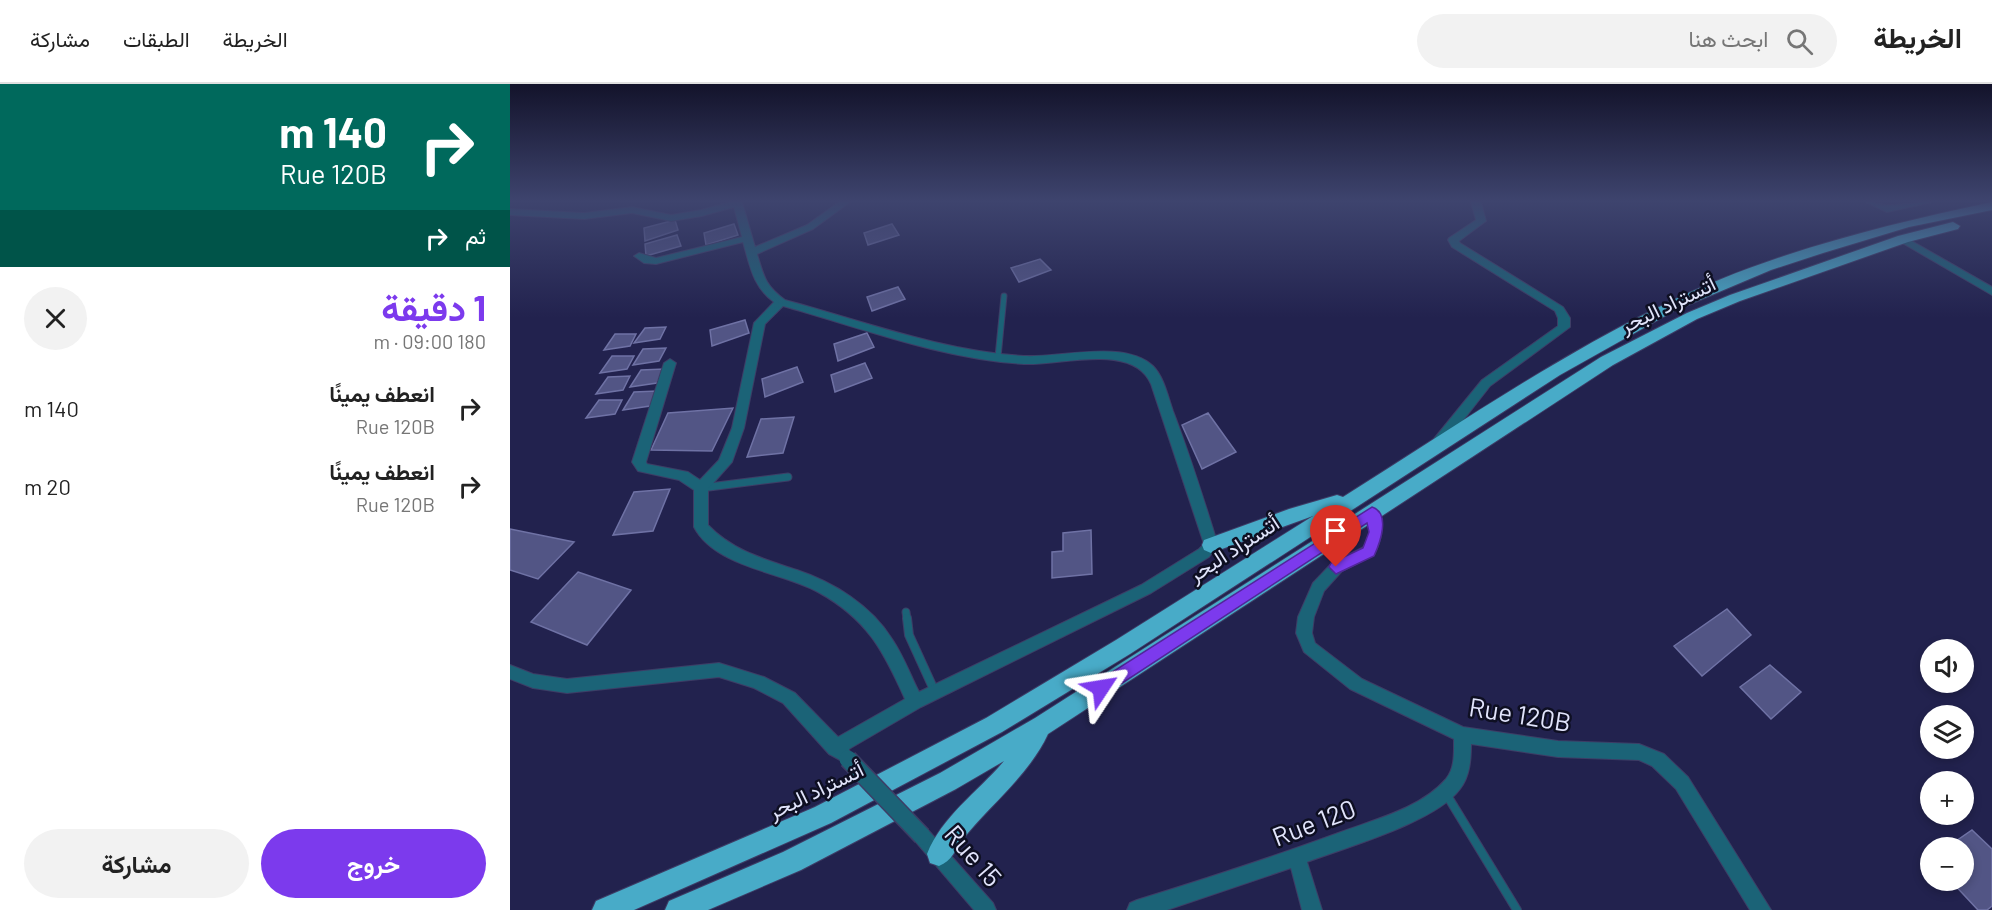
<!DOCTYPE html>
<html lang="ar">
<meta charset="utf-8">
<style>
:root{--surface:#fff;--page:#f2f2f2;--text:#222;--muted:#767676;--line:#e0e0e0;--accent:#7c3aed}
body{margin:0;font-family:Barlow,Vazirmatn,sans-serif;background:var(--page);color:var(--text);direction:rtl;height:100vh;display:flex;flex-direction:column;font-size:22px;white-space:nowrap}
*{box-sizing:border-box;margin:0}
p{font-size:20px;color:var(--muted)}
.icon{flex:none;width:33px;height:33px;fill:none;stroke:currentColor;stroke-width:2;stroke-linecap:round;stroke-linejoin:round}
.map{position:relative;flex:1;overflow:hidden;direction:ltr}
.sheet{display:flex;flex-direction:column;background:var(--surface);width:510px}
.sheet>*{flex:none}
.top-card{background:#00695c;color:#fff;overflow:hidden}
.buttons{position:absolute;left:1410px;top:555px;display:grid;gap:12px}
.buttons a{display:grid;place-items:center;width:54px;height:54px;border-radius:50%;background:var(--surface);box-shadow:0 3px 9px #0003;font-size:30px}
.pin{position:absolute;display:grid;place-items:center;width:51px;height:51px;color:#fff;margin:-62px -26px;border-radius:50% 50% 50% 0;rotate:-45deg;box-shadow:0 0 6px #0007}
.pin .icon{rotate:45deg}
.me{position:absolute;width:66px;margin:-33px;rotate:57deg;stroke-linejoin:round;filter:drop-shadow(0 0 4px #0008)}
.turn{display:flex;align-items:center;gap:21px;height:126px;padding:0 24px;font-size:27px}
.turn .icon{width:78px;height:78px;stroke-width:2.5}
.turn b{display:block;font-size:42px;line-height:51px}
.then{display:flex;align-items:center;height:57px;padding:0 24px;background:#0003;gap:12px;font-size:22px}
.round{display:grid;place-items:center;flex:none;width:63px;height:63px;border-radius:32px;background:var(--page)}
.head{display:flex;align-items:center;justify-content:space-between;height:102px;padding:0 24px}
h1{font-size:36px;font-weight:700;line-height:45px;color:var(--accent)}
.action{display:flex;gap:12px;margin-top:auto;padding:12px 24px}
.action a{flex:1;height:69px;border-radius:36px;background:var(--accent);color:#fff;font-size:24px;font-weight:700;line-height:69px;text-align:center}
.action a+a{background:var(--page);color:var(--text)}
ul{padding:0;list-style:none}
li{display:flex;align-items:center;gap:18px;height:78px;padding:0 24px}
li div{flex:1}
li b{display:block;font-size:22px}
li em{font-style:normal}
header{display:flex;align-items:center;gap:36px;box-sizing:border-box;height:84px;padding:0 30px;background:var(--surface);border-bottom:2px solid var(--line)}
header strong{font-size:28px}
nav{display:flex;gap:33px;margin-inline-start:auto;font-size:21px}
.search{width:420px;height:54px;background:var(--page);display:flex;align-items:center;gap:15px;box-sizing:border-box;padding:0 21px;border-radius:33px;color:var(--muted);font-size:22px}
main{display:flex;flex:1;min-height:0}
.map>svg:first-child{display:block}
.building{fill:#525585;stroke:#6f72a5;stroke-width:1.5}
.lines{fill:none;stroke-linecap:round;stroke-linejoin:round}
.service-far2-casing{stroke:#3d3d66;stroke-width:7}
.service-far1-casing{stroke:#3d3d66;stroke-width:9}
.service-casing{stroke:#3d3d66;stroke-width:10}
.minor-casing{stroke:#3d3d66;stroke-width:2}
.motorway-casing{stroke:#3d3d66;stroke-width:2}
.service-far2{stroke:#1b6377;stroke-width:5}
.service-far1{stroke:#1b6377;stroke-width:7}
.service{stroke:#1b6377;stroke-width:8}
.minor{fill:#1b6377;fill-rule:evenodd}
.motorway{fill:#48abc8;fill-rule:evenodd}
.minor-bridge-casing{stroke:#3d3d66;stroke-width:20;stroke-linecap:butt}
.minor-bridge{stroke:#1b6377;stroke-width:17}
.route{fill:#7c3aed;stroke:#51269a;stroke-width:1.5}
.labels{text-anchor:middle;stroke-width:5;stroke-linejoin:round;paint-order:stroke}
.street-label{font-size:21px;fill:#e1e4fb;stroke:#0e0f22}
.near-street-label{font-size:26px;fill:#e1e4fb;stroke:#0e0f22}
</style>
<header>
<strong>الخريطة</strong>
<div class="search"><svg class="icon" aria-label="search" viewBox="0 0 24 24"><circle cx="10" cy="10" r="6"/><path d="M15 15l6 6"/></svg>ابحث هنا</div>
<nav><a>الخريطة</a><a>الطبقات</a><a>مشاركة</a></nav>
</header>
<main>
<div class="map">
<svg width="1482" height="826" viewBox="0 0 1482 826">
<rect width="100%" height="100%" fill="#22224e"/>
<path class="building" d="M165 136 168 146 135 157 134 144Z
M224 140 228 151 196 161 194 149Z
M382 140 389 151 358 161 354 149Z
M167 151 171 162 136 172 135 160Z
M530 175 541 186 509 198 501 184Z
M388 203 395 215 362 227 357 213Z
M235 236 239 249 202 262 200 246Z
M156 243 150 255 124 259 135 244Z
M357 249 364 263 328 277 324 260Z
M105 250H126L120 262 94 266Z
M156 264 149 277 123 281 133 265Z
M102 272H124L117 285 90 289Z
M355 279 362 294 325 308 321 291Z
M287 283 293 298 255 313 252 295Z
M154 285 147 299 120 303 131 286Z
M120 292 113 306 86 310 98 293Z
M147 307 140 322 113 326 124 308Z
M89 316H112L105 330 76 334Z
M223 324 202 367 141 366 158 329Z
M698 329 726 368 692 385 672 341Z
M284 333 273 369 237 373 251 335Z
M160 405 143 447 103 451 124 408Z
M0 445 64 458 28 495 0 486Z
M581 446 582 490 542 494V468L553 467V449Z
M68 488 121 506 77 561 21 538Z
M1217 525 1241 551 1192 592 1164 562Z
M1260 581 1291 608 1261 635 1230 603Z
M1462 746 1482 765V822L1477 826H1468L1440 796H1454V764H1436Z"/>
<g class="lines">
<g class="service-far2-casing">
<path id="service-far2" d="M488 273 494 212"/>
</g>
<g class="service-far1-casing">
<path id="service-far1" d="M191 404 278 393
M396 528 397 535"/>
</g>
<g class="service-casing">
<path id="service" d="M397 534 399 551 425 608
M935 708 1007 826"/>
</g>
<g class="minor-casing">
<path id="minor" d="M220 118H232L245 163 297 141 329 118H340L303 145 247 170C254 193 255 201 275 216 353 237 432 267 514 272 550 274 614 255 643 282 654 293 658 313 663 327 680 371 694 416 708 461L699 473 641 509 411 623 339 665 340 669 338 675 332 677 319 670 273 619 244 604 209 593 57 609 23 604 0 595V581L23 590 57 595 209 579 254 593 285 609 328 653 395 615C373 566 357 535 308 508 271 488 205 483 184 443V406L169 396 128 387 122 378 154 279 160 275 166 279 136 378 137 380 178 388 190 396 209 376 222 344 244 239 264 218C243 203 240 182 233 158L146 180 134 179 124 172 129 169 146 174 232 153 224 123 192 132 161 137 122 129 74 135 0 131V125L74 129 122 123 161 131 191 126ZM273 222C352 244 431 275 514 280 550 282 623 258 641 300L694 460 689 465 631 501 409 608C400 590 393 571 382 555 361 521 323 498 287 486 254 475 223 467 198 441V405L222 378 234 344 255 240Z
M961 118H971L976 137 949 157 950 159 1053 223 1060 234V243L980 302 933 362 928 364 922 359 923 356 972 296 1048 242V234L1045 227 942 163 938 156 939 154 966 136Z
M1356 118C1365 118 1373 122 1381 121 1395 121 1408 118 1422 118L1377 128Z
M1393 152 1482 203V211L1389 157V153Z
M862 424 867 425C875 443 872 454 864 471L832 487 814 507 804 533 802 549 805 559 852 595 953 643 1048 657 1129 660 1154 670 1178 693 1261 826H1240L1166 705 1142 682 1129 676 1048 673 961 660C961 675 960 692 950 705 926 738 837 763 797 778L812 826H792L781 784 657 826H617L620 819 627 816C695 795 763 773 831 748 866 735 911 724 936 695 945 684 944 669 944 655L840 605 794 568 786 549 788 533 803 499 822 479 854 463 860 448 855 429 857 425Z
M412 743 418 746 483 819 486 826H464L406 758 403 752 406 746Z"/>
</g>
<g class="motorway-casing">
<path id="motorway" d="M1482 118V126L1399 143 1313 169 1261 186 1164 227 1050 291 620 570 492 648 321 739 124 826H82L86 817 305 723 476 634 606 556 803 432 701 469 694 466 692 461 694 456 779 425 827 411 833 413C938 347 1041 276 1153 221 1256 170 1370 142 1482 118Z
M1443 138 1450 142 1448 145 1398 158 1230 217 1187 235 1103 281 538 650C519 691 481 720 453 755 445 766 442 777 429 782L420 779 417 770C432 732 468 708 494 677L446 705 291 786 198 826H155L159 817 273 768 430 689 525 634 1091 273 1177 229 1220 211 1388 152Z"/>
</g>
<use href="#service-far2" class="service-far2"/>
<use href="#service-far1" class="service-far1"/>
<use href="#service" class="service"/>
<use href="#minor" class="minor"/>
<use href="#motorway" class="motorway"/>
<g class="minor-bridge-casing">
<path id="minor-bridge" d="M338 675 412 752"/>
</g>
<use href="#minor-bridge" class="minor-bridge"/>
</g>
<linearGradient id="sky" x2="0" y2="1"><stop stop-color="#13132b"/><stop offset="0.5" stop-color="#3e446e"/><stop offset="1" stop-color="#3e446e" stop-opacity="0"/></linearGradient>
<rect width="1482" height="234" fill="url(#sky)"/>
<path class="route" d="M862 423C881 429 870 459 864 472L826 490 819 483 821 479 853 464 859 448 857 439 597 609 591 611 585 609 583 604 585 599Z"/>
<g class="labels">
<g class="street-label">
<text transform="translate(1158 221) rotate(-26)" y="7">أتستراد البحر</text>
<text transform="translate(724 465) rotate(-33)" y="7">أتستراد البحر</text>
<text transform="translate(306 707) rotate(-26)" y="7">أتستراد البحر</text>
</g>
<g class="near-street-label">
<text transform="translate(1010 631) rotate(9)" y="9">Rue 120B</text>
<text transform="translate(804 739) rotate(-21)" y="9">Rue 120</text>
<text transform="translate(463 772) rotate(49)" y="9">Rue 15</text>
</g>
</g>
</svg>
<div class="buttons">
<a><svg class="icon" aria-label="sound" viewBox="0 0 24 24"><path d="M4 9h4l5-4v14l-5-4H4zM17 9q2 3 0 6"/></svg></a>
<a><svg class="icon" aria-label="layers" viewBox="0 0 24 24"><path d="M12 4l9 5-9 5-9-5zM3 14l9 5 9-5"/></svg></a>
<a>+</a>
<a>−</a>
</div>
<div class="pin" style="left:826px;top:483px;background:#d93025"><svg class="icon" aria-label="arrive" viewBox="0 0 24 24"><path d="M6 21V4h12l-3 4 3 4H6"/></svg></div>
<svg class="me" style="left:591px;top:604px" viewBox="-20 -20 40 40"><path d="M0-17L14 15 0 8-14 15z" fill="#7c3aed" stroke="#fff" stroke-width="4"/></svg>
</div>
<section class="sheet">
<div class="top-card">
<div class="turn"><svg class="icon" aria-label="right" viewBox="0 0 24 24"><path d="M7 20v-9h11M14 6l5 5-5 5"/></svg><div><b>140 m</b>Rue 120B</div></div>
<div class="then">ثم<svg class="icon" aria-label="right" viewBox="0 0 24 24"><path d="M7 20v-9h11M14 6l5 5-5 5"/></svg></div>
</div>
<div class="head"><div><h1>1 دقيقة</h1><p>180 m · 09:00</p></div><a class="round"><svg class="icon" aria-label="close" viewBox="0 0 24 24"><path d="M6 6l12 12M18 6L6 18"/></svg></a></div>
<ul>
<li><svg class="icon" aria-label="right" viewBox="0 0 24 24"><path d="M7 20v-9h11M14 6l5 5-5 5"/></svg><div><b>انعطف يمينًا</b><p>Rue 120B</p></div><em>140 m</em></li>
<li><svg class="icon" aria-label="right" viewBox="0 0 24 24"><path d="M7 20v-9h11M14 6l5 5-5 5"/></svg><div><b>انعطف يمينًا</b><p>Rue 120B</p></div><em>20 m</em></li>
</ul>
<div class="action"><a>خروج</a><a>مشاركة</a></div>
</section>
</main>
